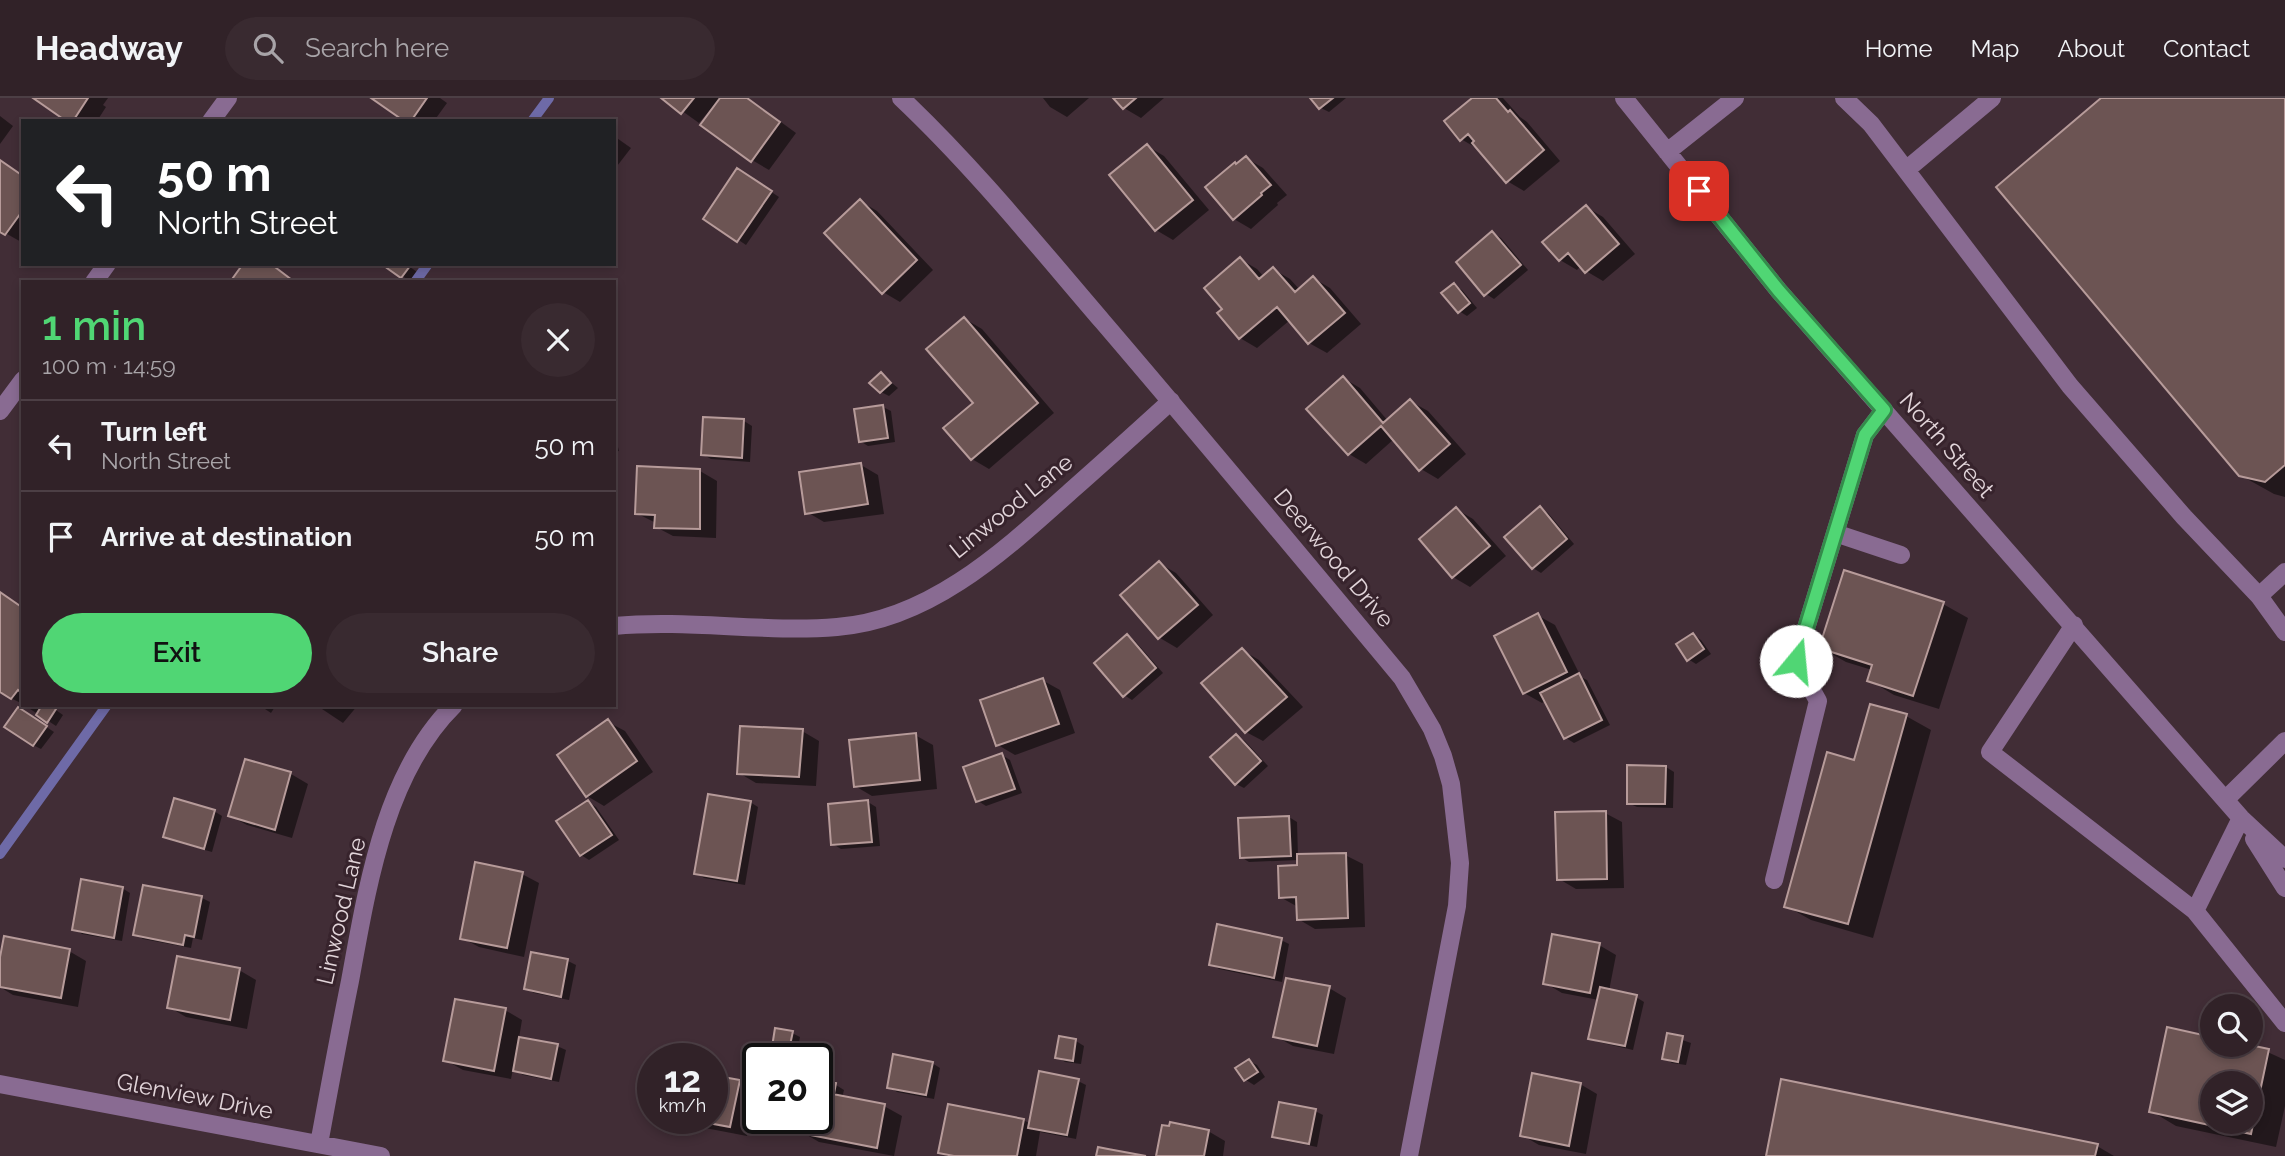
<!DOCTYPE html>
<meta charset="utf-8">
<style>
:root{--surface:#312228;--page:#392a30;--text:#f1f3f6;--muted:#a8a4a8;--line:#4c3f45;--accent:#50d674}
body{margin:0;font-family:Raleway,sans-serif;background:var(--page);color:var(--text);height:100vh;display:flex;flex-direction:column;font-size:26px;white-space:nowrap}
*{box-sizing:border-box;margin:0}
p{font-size:23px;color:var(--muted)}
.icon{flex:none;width:38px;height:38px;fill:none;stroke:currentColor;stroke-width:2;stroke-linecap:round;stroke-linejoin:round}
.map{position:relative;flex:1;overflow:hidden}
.details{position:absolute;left:21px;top:182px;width:595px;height:427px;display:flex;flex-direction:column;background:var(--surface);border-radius:0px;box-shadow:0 4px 10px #0003,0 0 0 2px var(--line)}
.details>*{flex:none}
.hud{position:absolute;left:21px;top:21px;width:595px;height:147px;border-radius:0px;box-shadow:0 4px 10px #0003,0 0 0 2px var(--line);background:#202124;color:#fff;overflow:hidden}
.tools{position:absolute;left:2200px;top:896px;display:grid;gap:14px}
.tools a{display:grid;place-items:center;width:63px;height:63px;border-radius:50%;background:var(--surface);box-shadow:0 4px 10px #0003,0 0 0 2px var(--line);font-size:35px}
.speed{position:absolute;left:637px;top:945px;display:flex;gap:14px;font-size:35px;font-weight:700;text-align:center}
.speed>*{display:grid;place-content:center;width:91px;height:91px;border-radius:50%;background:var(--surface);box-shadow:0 4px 10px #0003,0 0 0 2px var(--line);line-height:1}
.speed small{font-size:18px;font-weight:400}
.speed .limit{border:4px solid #111;border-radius:10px;background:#fff;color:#111}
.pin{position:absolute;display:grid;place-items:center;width:60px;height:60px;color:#fff;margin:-30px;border-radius:14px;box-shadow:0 4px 10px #0006}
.me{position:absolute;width:77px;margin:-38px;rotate:17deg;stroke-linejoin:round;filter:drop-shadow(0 0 5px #0008)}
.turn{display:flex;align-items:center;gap:24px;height:147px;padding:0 21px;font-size:32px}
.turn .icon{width:91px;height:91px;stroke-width:2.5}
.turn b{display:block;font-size:49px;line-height:60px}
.round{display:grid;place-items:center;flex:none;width:74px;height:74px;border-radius:37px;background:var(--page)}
.head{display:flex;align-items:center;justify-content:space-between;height:119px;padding:0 21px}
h1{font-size:42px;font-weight:600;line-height:52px;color:var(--accent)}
.button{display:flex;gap:14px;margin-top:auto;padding:14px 21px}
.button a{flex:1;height:80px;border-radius:42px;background:var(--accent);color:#111;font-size:28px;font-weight:600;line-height:80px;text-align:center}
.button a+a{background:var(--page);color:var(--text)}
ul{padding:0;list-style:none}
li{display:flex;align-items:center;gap:21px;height:91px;padding:0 21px;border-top:2px solid var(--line)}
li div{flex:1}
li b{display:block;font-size:26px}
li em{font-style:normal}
header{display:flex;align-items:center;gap:42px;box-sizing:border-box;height:98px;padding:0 35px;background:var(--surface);border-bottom:2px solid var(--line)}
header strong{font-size:33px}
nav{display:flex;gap:38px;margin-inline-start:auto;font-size:24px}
.search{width:490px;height:63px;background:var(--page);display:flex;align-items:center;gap:18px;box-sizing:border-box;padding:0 24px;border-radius:38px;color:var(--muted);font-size:26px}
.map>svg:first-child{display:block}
.shadow{fill:#0007;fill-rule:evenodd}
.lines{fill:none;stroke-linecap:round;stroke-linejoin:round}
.stream{stroke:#6e6aa7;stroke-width:10}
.building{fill:#6c5453;stroke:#b79b9a;stroke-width:2;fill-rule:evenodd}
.minor{stroke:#896b92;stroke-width:18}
.route-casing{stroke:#348b4b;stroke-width:18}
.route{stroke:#50d674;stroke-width:12}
.labels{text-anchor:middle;stroke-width:6;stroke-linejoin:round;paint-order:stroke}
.street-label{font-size:23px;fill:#e2d5da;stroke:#37232c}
</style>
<header>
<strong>Headway</strong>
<div class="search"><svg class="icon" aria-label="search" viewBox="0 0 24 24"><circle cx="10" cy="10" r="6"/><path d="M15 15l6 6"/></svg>Search here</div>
<nav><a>Home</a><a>Map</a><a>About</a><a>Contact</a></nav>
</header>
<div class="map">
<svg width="2285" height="1058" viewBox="0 0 2285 1058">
<rect width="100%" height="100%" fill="#412d36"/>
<path class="shadow" d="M36 0H108L103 7 106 9 97 23H69Z
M374 0H440L447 5 434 23H407Z
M664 0H748L796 35 769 72 752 62 714 7 699 25Z
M1043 0H1089L1067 19 1050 9Z
M1115 0H1164L1141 20 1124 10Z
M1312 0H1346L1329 14 1321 10Z
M1474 0H1503L1520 19 1527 24 1560 63 1524 93 1507 83 1478 51 1461 41Z
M2104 0H2285V399L2274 396 2240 377Z
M0 18 13 28 0 46Z
M614 38 631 50 614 72Z
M1147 48 1164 58 1209 112 1173 142 1156 132Z
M1246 60 1263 70 1287 97 1277 105 1278 107 1251 131 1234 121 1237 67Z
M0 64 23 78V145L0 132Z
M746 77 779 99 746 147 706 120Z
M860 103 877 113 933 172 900 204 883 194Z
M1586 109 1603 119 1635 156 1603 183 1586 173 1581 168 1577 172 1560 162Z
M1493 135 1501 140 1528 172 1494 201 1486 196Z
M1240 161 1257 171 1264 179 1273 171 1290 181 1300 192 1313 180 1330 190 1361 226 1327 255 1309 245 1290 222 1257 250 1240 240 1220 215 1225 211Z
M406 166 417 174 410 183 402 178Z
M1454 187 1462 192 1477 210 1467 218 1459 213Z
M965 221 982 231 1054 315 989 371 972 361 975 305Z
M881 276 898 290 889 298 881 294Z
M1343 280 1360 290 1388 323 1410 303 1428 313 1466 356 1438 381 1421 371 1394 341 1366 366 1349 356Z
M883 309 891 313 895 344 868 348 860 343Z
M744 323 752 328 750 364 711 361 702 356Z
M614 333 619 353 614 354Z
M861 367 878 377 884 416 824 424 807 414Z
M700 373 717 383 716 440 673 438 656 429V425L636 415Z
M1540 410 1548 415 1574 446 1541 475 1533 470Z
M1456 411 1473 421 1506 458 1470 489 1453 479 1422 441Z
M1159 465 1176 475 1213 517 1177 550 1160 540 1123 497Z
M0 495 23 509V606L0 595Z
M1943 506 1968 520 1939 611 1894 597 1869 582 1872 572 1846 564 1821 550Z
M1537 517 1555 527 1581 579 1587 582 1610 627 1574 645 1566 640 1546 602 1542 605 1524 595Z
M1693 537 1701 542 1711 556 1696 566 1688 561Z
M1127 538 1135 543 1163 575 1132 602 1124 597Z
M1242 552 1259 562 1303 609 1263 643 1246 634Z
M1042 582 1060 592 1075 635 1015 657 998 647Z
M24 607H55L53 610 63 617 56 628Z
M259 607H276L271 615Z
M316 607H358L343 625Z
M27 616 54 634 41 651 33 647Z
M1906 618 1931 632 1873 840 1811 822 1786 808 1855 664Z
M608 624 625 633 653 674 604 708 587 698Z
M802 633 819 643 816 688 756 685 739 675Z
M915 637 933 647 937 691 872 698 855 688Z
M1237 638 1245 643 1268 668 1244 690 1236 686Z
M1002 657 1010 662 1022 695 986 708 978 703Z
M246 663 291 676 308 686 292 740 247 727 230 718Z
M1666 669 1674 674 1673 710 1637 709 1628 705Z
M588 704 596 709 619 742 589 762 581 757Z
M750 704 758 709 745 787 704 780 696 775Z
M868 704 876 709 880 748 841 751 833 746Z
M214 713 222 718 212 754 173 743 165 739Z
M1605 715 1622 724 1624 790 1576 791 1559 781Z
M1289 719 1297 724 1298 758 1345 757 1363 766 1365 829 1315 831 1298 821V809L1280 799 1299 769V762L1249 764 1241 759Z
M522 776 539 785 524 859 479 849 462 840Z
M122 790 130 795 122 843 82 836 74 831Z
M202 800 210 804 202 842 193 840 191 850 143 841 135 836Z
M1281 842 1289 846 1282 884 1219 871 1211 866Z
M1599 847 1616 857 1609 893 1636 899 1644 904 1633 952 1598 944 1590 940 1599 902 1562 895 1545 885Z
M69 853 86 863 78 909 13 897 0 889V869Z
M568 863 576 867 569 902 534 895 525 890Z
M239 872 256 882 247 931 186 919 169 909Z
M1329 890 1346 900 1334 956 1293 948 1275 938Z
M505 912 522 922 519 940 557 948 566 952 559 984 523 977 513 971 511 981 463 972 445 962Z
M792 935 800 939 796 961H758V982L748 977 753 947 774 951Z
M1668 937 1691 945 1686 967 1672 965 1664 960Z
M1061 940 1076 943 1084 948 1081 966 1065 964 1057 959Z
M2212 940V947L2250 946 2285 962V1008L2276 1049 2176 1028 2151 1013ZM2212 985H2250V1024H2212Z
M1249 963 1257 967 1265 979 1254 987 1246 982 1237 970Z
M932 965 940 970 934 1001 897 994 889 989Z
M1078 983 1086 987 1076 1041 1040 1034 1036 1058H947L940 1054 1024 1022 1030 1026Z
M739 984 756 994 747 1038 684 1026 674 1020H712Z
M1580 986 1597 996 1586 1056 1539 1047 1522 1037Z
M836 987 844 992 842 1000 884 1008 902 1018 894 1058 819 1044 802 1034 817 1020V989Z
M1315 1013 1323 1017 1317 1049 1282 1042 1274 1038Z
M1208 1033 1225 1043 1223 1058H1158Z
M2097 1048 2114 1058H1768Z"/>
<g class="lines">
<path class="stream" d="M532 23 549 0
M415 184 428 166
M0 756 107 607"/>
</g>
<path class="building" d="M33 0H88L73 23H66Z
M371 0H427L411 23H404Z
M661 0H694L681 16Z
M720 0H747L780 24 751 64 700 27Z
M1113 0H1136L1123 11Z
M1310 0H1333L1319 11Z
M1472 0H1496L1508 14 1510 12 1544 52 1506 85 1472 45 1474 43 1468 36 1460 43 1444 23Z
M2101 0H2285V367L2265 384 2239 378 1996 89Z
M1147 46 1193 102 1155 133 1109 77Z
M1246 58 1271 87 1261 95 1262 97 1233 122 1205 89 1235 64 1236 66Z
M0 62 23 78V112L5 137 0 134Z
M737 70 772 93 737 144 703 121Z
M860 101 917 162 882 196 824 135Z
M1586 107 1619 146 1585 175 1568 155 1559 163 1542 144Z
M1492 133 1521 167 1484 198 1456 164Z
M1240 159 1259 181 1273 169 1295 194 1313 178 1345 215 1308 246 1277 209 1239 241 1217 215 1222 211 1204 190Z
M243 166H271L292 182 291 184H230Z
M385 166H407L410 168 401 180 384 168Z
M1454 185 1470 205 1458 215 1441 195Z
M964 219 1038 305 971 362 943 330 973 305 926 251Z
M881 274 891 285 880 295 869 285Z
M1343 278 1383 325 1410 301 1450 346 1419 373 1381 328 1348 357 1306 311Z
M883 307 888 340 859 344 854 311Z
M703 319 744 321 742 360 701 357Z
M861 365 868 406 805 416 799 374Z
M637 368 700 371V431L654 430 655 417 635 416Z
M1540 408 1567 441 1532 471 1504 439Z
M1456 409 1490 448 1452 480 1419 441Z
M1159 463 1198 507 1158 541 1120 497Z
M1844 472 1944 504 1913 598 1867 583 1872 567 1819 550Z
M0 494 23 510V596L18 592 11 601 0 594Z
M1538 515 1567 574 1523 596 1494 538Z
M1693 535 1704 551 1687 563 1676 546Z
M1127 536 1156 570 1123 599 1094 565Z
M1242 550 1287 599 1245 635 1201 585Z
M1579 575 1602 622 1564 641 1540 595Z
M1043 580 1059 626 996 648 980 602Z
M1870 606 1907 616 1848 826 1784 809 1827 654 1854 662Z
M42 607H50L56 611 47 625 36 617Z
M18 609 47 628 33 648 4 629Z
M608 621 637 663 586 699 557 657Z
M740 628 803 631 799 679 737 676Z
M916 635 920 682 854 689 849 642Z
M1236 636 1261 663 1235 687 1210 659Z
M1002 655 1015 691 976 704 963 669Z
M245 661 291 674 275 732 228 718Z
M1627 667 1666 668 1665 706H1627Z
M708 696 751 703 737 783 694 776Z
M174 700 215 712 204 751 163 739Z
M588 702 612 737 580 758 556 723Z
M868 702 872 744 831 747 828 706Z
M1606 713 1607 781 1557 782 1555 714Z
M1289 718 1291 758 1240 760 1238 720Z
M1346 755 1348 820 1297 822 1296 799 1279 800 1278 768 1297 767V756Z
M475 764 523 774 507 850 460 841Z
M81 781 123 789 114 840 72 832Z
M143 787 202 798 194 839 185 837 183 847 133 837Z
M1217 826 1282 840 1274 880 1209 867Z
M1552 836 1600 845 1590 895 1543 886Z
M4 838 70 851 61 900 0 889V859Z
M531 854 568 861 561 899 524 891Z
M177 858 240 870 230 922 167 910Z
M1286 880 1330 888 1317 948 1273 939Z
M1600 889 1637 897 1625 948 1588 941Z
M455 901 506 910 494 973 443 963Z
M2167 929 2212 939V947H2250L2269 951 2251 1036 2149 1014ZM2212 985H2250V1024H2212Z
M775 930 793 933 789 952 772 949Z
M1667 935 1683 938 1678 964 1662 961Z
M1059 938 1076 941 1073 963 1055 960Z
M519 939 558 946 551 981 513 973Z
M752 945 789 952 788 961H758V980L746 978Z
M893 956 933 964 926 997 887 990Z
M1249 961 1258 974 1244 983 1235 970Z
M1039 973 1079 981 1067 1037 1028 1030Z
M1532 975 1581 985 1569 1048 1520 1038Z
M712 977 740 982 730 1029 681 1020H712Z
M1781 981 2098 1046 2095 1058H1766Z
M817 982 836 985 834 996 817 993Z
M817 993 885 1006 877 1050 800 1035 803 1020H817Z
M1279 1004 1316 1011 1309 1046 1272 1039Z
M948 1006 1024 1021 1017 1058H954L938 1055Z
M1170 1024 1209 1032 1204 1058H1156L1162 1027 1169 1028Z
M1098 1049 1108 1051 1146 1058H1096Z"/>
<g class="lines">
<path class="minor" d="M901 0C974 69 1037 147 1103 224 1204 342 1303 461 1402 580L1432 631 1443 658 1451 686 1460 765 1457 808 1409 1058
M1624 0 1779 193 2241 720 2285 761
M1844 0 1871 26 2070 288 2184 419 2259 498 2285 534
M211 23 228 0
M1667 54 1735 0
M1906 72 1992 0
M94 184 107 166
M0 313 23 282
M1835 435 1901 457
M2259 498 2285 474
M2074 527 1990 654 2195 813 2241 720
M614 528C689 521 763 535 837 529 931 522 1006 451 1072 392 1105 363 1138 333 1171 303
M2225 702 2285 643
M2254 741 2285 790
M1774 782 1818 603 1796 563 1865 337 1884 312
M2195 813 2285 925
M0 986 381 1058
M319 1046C329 992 339 937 350 883 367 791 384 676 454 607"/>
</g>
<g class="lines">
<g class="route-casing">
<path id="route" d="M1699 93 1779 193 1884 312 1865 337 1796 563"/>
</g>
<use href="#route" class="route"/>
</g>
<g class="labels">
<g class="street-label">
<text transform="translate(1947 347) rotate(49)" y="8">North Street</text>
<text transform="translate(1011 408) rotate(-39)" y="8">Linwood Lane</text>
<text transform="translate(1334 460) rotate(50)" y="8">Deerwood Drive</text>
<text transform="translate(341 813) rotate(-77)" y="8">Linwood Lane</text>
<text transform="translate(195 998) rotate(11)" y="8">Glenview Drive</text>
</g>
</g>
</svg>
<div class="tools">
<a><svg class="icon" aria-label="search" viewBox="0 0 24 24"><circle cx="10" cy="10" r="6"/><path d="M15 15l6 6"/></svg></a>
<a><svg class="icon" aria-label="layers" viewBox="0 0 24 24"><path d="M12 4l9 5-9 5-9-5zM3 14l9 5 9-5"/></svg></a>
</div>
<div class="speed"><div>12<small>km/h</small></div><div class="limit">20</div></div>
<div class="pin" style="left:1699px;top:93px;background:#d93025"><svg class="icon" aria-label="arrive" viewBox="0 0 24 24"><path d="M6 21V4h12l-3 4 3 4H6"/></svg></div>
<svg class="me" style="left:1796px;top:563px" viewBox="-20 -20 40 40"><circle r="19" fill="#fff"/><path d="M0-13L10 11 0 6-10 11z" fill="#50d674"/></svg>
<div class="hud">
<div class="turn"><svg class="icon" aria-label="left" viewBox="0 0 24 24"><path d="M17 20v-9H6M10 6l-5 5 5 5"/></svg><div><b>50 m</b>North Street</div></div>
</div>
<section class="details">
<div class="head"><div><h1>1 min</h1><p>100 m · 14:59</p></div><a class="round"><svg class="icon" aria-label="close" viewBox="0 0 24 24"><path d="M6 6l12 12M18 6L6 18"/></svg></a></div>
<ul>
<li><svg class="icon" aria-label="left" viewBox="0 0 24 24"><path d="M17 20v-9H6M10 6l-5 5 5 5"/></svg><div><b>Turn left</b><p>North Street</p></div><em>50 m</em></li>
<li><svg class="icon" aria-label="arrive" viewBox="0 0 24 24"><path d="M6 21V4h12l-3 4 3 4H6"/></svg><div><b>Arrive at destination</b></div><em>50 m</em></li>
</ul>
<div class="button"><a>Exit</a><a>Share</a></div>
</section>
</div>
